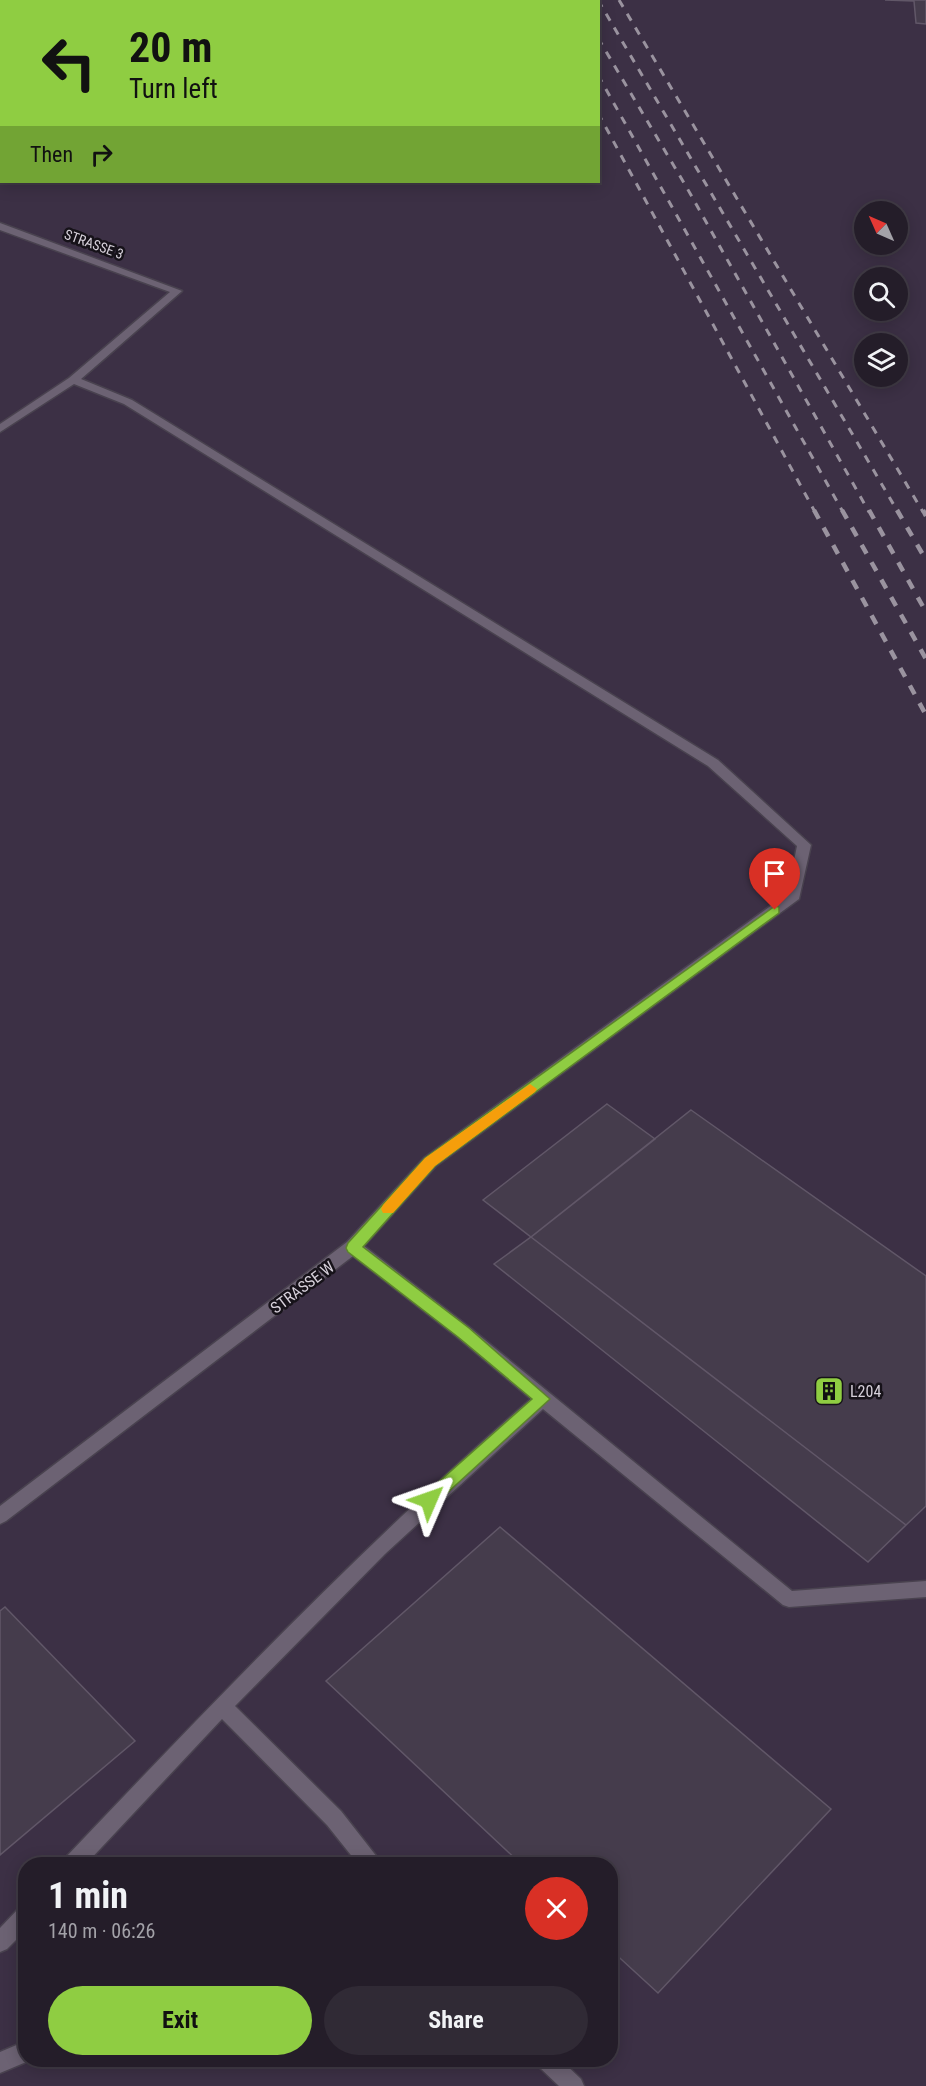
<!DOCTYPE html>
<meta charset="utf-8">
<style>
:root{--surface:#241d29;--page:#302a35;--text:#f1f3f6;--muted:#a3a2a8;--line:#413b46;--accent:#8fcd42}
body{margin:0;font-family:"Roboto Condensed",sans-serif;background:var(--page);color:var(--text);height:100vh;display:flex;flex-direction:column;font-size:22px;white-space:nowrap}
*{box-sizing:border-box;margin:0}
p{font-size:20px;color:var(--muted)}
.icon{flex:none;width:33px;height:33px;fill:none;stroke:currentColor;stroke-width:2;stroke-linecap:round;stroke-linejoin:round}
.map{position:relative;flex:1;overflow:hidden}
.details{position:absolute;left:18px;top:1857px;width:600px;height:210px;display:flex;flex-direction:column;background:var(--surface);border-radius:24px;box-shadow:0 3px 15px #0003,0 0 0 2px var(--line)}
.details>*{flex:none}
.banner{position:absolute;left:0px;top:0px;width:600px;height:183px;box-shadow:0 3px 15px #0003,0 0 0 2px var(--line);background:#8fcd42;color:#111;overflow:hidden}
.needle{width:39px;rotate:315deg}
.fabs{position:absolute;left:854px;top:201px;display:grid;gap:12px}
.fabs a{display:grid;place-items:center;width:54px;height:54px;border-radius:50%;background:var(--surface);box-shadow:0 3px 15px #0003,0 0 0 2px var(--line);font-size:30px}
.pin{position:absolute;display:grid;place-items:center;width:51px;height:51px;color:#fff;margin:-62px -26px;border-radius:50% 50% 50% 0;rotate:-45deg;box-shadow:0 0 6px #0007}
.pin .icon{rotate:45deg}
.me{position:absolute;width:66px;margin:-33px;rotate:47deg;stroke-linejoin:round;filter:drop-shadow(0 0 4px #0008)}
.turn{display:flex;align-items:center;gap:21px;height:126px;padding:0 30px;font-size:27px}
.turn .icon{width:78px;height:78px;stroke-width:2.5}
.turn b{display:block;font-size:42px;line-height:51px}
.then{display:flex;align-items:center;height:57px;padding:0 30px;background:#0003;gap:12px;font-size:22px}
.round{display:grid;place-items:center;flex:none;width:63px;height:63px;border-radius:32px;background:var(--page)}
.headline{display:flex;align-items:center;justify-content:space-between;height:102px;padding:0 30px}
h1{font-size:36px;font-weight:700;line-height:45px}
.cta{display:flex;gap:12px;margin-top:auto;padding:12px 30px}
.cta a{flex:1;height:69px;border-radius:36px;background:var(--accent);color:#111;font-size:24px;font-weight:700;line-height:69px;text-align:center}
.cta a+a{background:var(--page);color:var(--text)}
.map>svg:first-child{display:block}
.built{fill:#3c3045;fill-rule:evenodd}
.building{fill:#453c4c;stroke:#615768;stroke-width:1.5}
.lines{fill:none;stroke-linecap:round;stroke-linejoin:round}
.service-casing{stroke:#49424f;stroke-width:3}
.service{fill:#6c6273;fill-rule:evenodd}
.rail-far1{stroke:#9a939f;stroke-width:3;stroke-dasharray:8 8;stroke-linecap:butt}
.rail{stroke:#9a939f;stroke-width:4.5;stroke-dasharray:10 10;stroke-linecap:butt}
.route{fill:#8fcd42;stroke:#5d852b;stroke-width:1.5}
.slow{fill:#f59e0b}
.labels{text-anchor:middle;stroke-width:5;stroke-linejoin:round;paint-order:stroke}
.far-street-label{font-size:14px;fill:#d6d0da;stroke:#161219}
.street-label{font-size:16px;fill:#d6d0da;stroke:#161219}
.poi-label{font-size:16px;fill:#d6d0da;stroke:#161219;text-anchor:start}
</style>
<div class="map">
<svg width="926" height="2086" viewBox="0 0 926 2086">
<rect width="100%" height="100%" fill="#302737"/>
<path class="built" d="M0 0H926V2086H0ZM2 2H598V182H2ZM864 212H897V244H864ZM864 278H897V310H864ZM864 344H897V376H864ZM26 1864H610V2060H26Z"/>
<path class="building" d="M885 0H926V24L916 23 914 1Z
M607 1104 655 1139 531 1237 483 1200Z
M691 1110 926 1276V1506L906 1525 531 1237Z
M531 1237 906 1525 868 1562 494 1264Z
M500 1527 831 1809 658 1993 610 1949V1864H521L326 1681Z
M5 1607 135 1741 0 1855V1611Z"/>
<g class="lines">
<g class="service-casing">
<path id="service" d="M0 223 182 291 81 379 132 400 718 760 811 845 799 899 436 1166 364 1246 469 1327 792 1591 926 1581V1597L789 1607 783 1605 543 1409 385 1554 235 1706 341 1811 377 1857 380 1864H358L327 1825 222 1719 86 1864H63L66 1857C216 1699 366 1542 531 1399L457 1337 353 1256 6 1521 0 1524V1506L347 1242 424 1158 787 894 797 846 708 766 124 404 74 384 0 432V424L69 378 170 292 0 230Z
M26 1905V1930L7 1949 0 1952V1928L19 1908Z
M26 2041V2060H31L0 2073V2052Z
M536 2060H561L581 2079 584 2086H559L539 2067Z"/>
</g>
<use href="#service" class="service"/>
<path class="rail-far1" d="M598 0 898 512
M619 0 923 512
M598 38 687 188 869 512
M598 75 843 512
M598 113 815 512"/>
<path class="rail" d="M814 510 926 715
M842 510 926 659
M869 510 926 612
M897 510 926 560
M923 510 926 516"/>
</g>
<path class="route" d="M775 906 779 907V913L435 1166 363 1247 469 1328 550 1399 435 1504H424L421 1500 424 1495 532 1399 458 1337 348 1252 346 1248 348 1243 425 1158Z"/>
<path class="slow" d="M530 1084 537 1089 535 1092 435 1166 393 1213H383L381 1209 383 1205 425 1158Z"/>
<defs>
<g id="building-square" transform="scale(1.5)"><rect x="-9" y="-9" width="18" height="18" rx="4" fill="#8fcd42" stroke="#161219"/><path d="M-4-6H4V6H1V3H-1V6H-4ZM-2.5-4.3h1.7v1.8h-1.7ZM.8-4.3h1.7v1.8H.8ZM-2.5-1h1.7V.8h-1.7ZM.8-1h1.7V.8H.8Z" fill="#111"/></g>
</defs>
<g fill-rule="evenodd">
<use href="#building-square" x="829" y="1391"/>
</g>
<g class="labels">
<g class="far-street-label">
<text transform="translate(94 244) rotate(20)" y="5">STRASSE 3</text>
</g>
<g class="street-label">
<text transform="translate(302 1287) rotate(-37)" y="6">STRASSE W</text>
</g>
<g class="poi-label">
<text x="850" y="1397">L204</text>
</g>
</g>
</svg>
<div class="fabs">
<a><svg class="needle" viewBox="-14 -14 28 28"><path d="M0-13l5 13h-10z" fill="#e53935"/><path d="M0 13l5-13h-10z" fill="#a3a2a8"/></svg></a>
<a><svg class="icon" aria-label="search" viewBox="0 0 24 24"><circle cx="10" cy="10" r="6"/><path d="M15 15l6 6"/></svg></a>
<a><svg class="icon" aria-label="layers" viewBox="0 0 24 24"><path d="M12 4l9 5-9 5-9-5zM3 14l9 5 9-5"/></svg></a>
</div>
<div class="pin" style="left:775px;top:910px;background:#d93025"><svg class="icon" aria-label="arrive" viewBox="0 0 24 24"><path d="M6 21V4h12l-3 4 3 4H6"/></svg></div>
<svg class="me" style="left:429px;top:1500px" viewBox="-20 -20 40 40"><path d="M0-17L14 15 0 8-14 15z" fill="#8fcd42" stroke="#fff" stroke-width="4"/></svg>
<div class="banner">
<div class="turn"><svg class="icon" aria-label="left" viewBox="0 0 24 24"><path d="M17 20v-9H6M10 6l-5 5 5 5"/></svg><div><b>20 m</b>Turn left</div></div>
<div class="then">Then<svg class="icon" aria-label="right" viewBox="0 0 24 24"><path d="M7 20v-9h11M14 6l5 5-5 5"/></svg></div>
</div>
<section class="details">
<div class="headline"><div><h1>1 min</h1><p>140 m · 06:26</p></div><a class="round" style="background:#d93025;color:#fff"><svg class="icon" aria-label="close" viewBox="0 0 24 24"><path d="M6 6l12 12M18 6L6 18"/></svg></a></div>
<div class="cta"><a>Exit</a><a>Share</a></div>
</section>
</div>
